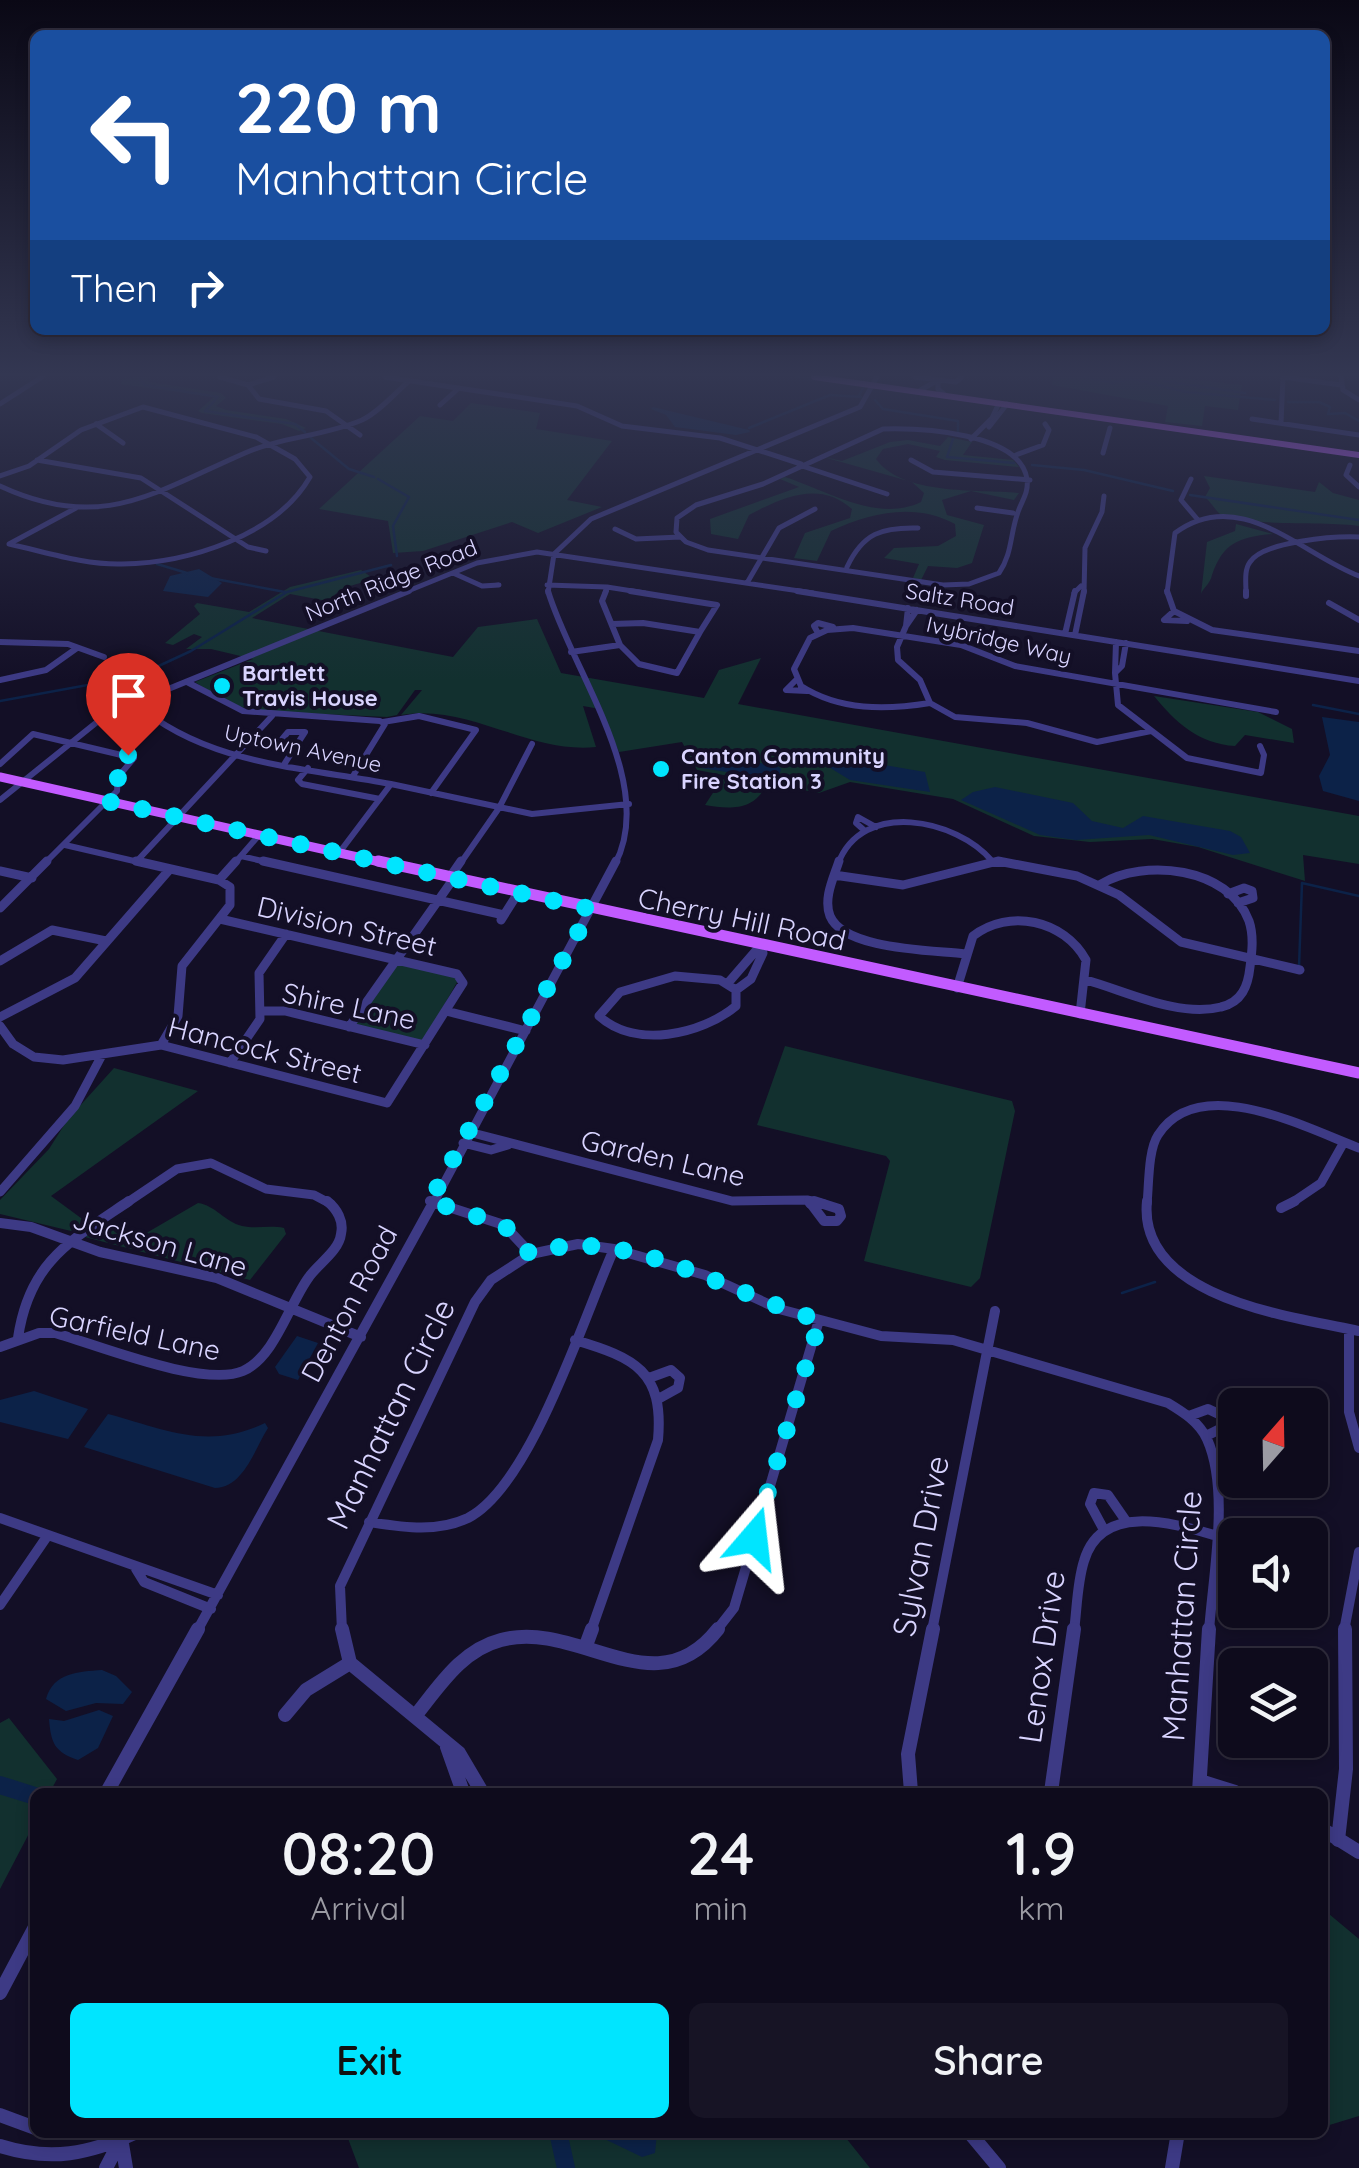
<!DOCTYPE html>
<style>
:root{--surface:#0e0b1c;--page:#171425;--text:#f1f3f6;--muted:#9b9ba3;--line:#2e2b3b;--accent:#00e5ff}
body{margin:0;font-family:Quicksand,sans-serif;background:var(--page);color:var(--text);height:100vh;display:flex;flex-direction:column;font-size:38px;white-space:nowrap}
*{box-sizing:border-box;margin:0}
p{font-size:32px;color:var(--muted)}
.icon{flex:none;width:55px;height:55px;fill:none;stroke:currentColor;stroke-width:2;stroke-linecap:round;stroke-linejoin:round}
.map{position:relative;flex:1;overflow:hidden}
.details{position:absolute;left:30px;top:1788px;width:1298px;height:350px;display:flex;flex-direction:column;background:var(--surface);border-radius:15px;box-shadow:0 5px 15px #0003,0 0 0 2px var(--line)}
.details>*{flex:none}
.banner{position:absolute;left:30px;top:30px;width:1300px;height:305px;border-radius:15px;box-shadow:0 5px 15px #0003,0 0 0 2px var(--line);background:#1a4fa0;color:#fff;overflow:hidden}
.needle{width:65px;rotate:20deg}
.buttons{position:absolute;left:1218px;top:1388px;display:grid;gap:20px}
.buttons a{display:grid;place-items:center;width:110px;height:110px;border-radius:15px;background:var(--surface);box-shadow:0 5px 15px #0003,0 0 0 2px var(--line);font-size:50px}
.pin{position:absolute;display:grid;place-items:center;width:85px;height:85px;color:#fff;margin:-102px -42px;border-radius:50% 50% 50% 0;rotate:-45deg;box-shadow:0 0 10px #0007}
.pin .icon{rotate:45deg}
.me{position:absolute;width:110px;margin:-55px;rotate:17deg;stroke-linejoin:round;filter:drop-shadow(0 0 8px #0008)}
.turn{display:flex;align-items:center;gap:35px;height:210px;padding:0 40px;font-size:45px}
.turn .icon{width:130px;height:130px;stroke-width:2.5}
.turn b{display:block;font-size:70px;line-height:85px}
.then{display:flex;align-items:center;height:95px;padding:0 40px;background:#0003;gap:20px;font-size:38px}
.eta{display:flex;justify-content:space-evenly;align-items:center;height:170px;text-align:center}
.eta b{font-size:60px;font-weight:600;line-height:70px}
.action{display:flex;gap:20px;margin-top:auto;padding:20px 40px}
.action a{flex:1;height:115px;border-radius:15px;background:var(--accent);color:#111;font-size:40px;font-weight:600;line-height:115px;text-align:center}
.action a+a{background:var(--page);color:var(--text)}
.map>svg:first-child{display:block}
.green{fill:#12302f}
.water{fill:#0c2248}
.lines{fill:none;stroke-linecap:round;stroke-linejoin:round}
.stream{stroke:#0c2248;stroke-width:2.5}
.river{stroke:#0c2248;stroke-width:18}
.minor-far4{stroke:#3d3a85;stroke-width:5}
.minor-far3{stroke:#3d3a85;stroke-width:6}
.minor-far2{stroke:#3d3a85;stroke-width:9}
.minor-far1{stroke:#3d3a85;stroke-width:10}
.minor{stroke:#3d3a85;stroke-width:14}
.major-far2{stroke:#c25bff;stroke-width:6}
.major-far1{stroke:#c25bff;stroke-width:9}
.major{stroke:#c25bff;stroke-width:11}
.route{stroke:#00e5ff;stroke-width:18;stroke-dasharray:0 32.4}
.poi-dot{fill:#00e5ff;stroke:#130f26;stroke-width:4}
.labels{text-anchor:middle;stroke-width:8;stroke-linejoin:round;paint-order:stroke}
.far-street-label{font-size:22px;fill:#d9d4ff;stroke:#130f26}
.far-poi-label{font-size:22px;font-weight:bold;fill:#d9d4ff;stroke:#130f26;text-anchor:start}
.street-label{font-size:28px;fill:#d9d4ff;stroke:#130f26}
.near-street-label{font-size:32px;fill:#d9d4ff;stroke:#130f26}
</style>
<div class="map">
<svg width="1359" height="2168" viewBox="0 0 1359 2168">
<rect width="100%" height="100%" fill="#130f26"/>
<path class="green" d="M147 377 150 382 221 393 226 398 216 406 226 410 286 419 306 428 299 431 282 424 202 413 198 411 214 397 120 384 124 379H115Z
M1053 377H1172L1242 385 1238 410 1205 406 1202 426 1165 422 1168 406 1052 385Z
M471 403 540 413 536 429 612 441 567 500 602 507 538 533 512 522 423 551 393 553 388 521 319 509 420 416 453 421Z
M948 437 972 442 963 455 1013 460 1019 467 945 460 936 457 940 451 908 444 883 449 876 459C903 496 978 489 1019 493L1014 500 971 491 942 500 947 515 984 525 972 563 957 568 928 566 921 580 913 578 919 564 884 558 894 548 938 546 956 536 955 524C914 502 870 513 831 531L817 561 794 558 805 533 850 518 852 509C820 480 783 497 749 515L738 539 711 534 710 519 799 487 780 479 785 477C828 491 878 523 921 502L924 493 912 482 820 456 842 461 890 442 908 440 940 446Z
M1204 476 1315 492 1319 482 1333 493 1359 500V526C1330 521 1240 527 1220 514 1215 510 1210 501 1205 497L1210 488Z
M1236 524 1273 534C1239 537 1223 543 1212 575 1210 584 1203 588 1201 594L1207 542 1235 531Z
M361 570 374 579 343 588 327 601 290 594 252 618 453 657 478 627 537 619 561 673 704 698 719 670 761 658 738 704 1359 816V864L1303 855 1305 881 1198 847 1152 839 1090 842 1034 836 953 799 850 782 819 793 697 770 682 742 619 752 600 709 583 706 596 747C529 754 468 703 401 715L422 690H415L397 715 387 717 256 711 227 703 195 682 253 659 211 649H186L202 637 194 634 173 645 165 643 200 614 194 606 197 603 249 612 290 587Z
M1154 696 1258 712 1292 729 1294 743 1245 735 1235 746C1199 744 1175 722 1154 696Z
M722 779 765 787C753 811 728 809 705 805Z
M399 963 460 977 423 1042 358 1027 355 1022Z
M785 1046 1012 1101 1015 1111 980 1278 971 1287 864 1261 890 1161 886 1156 757 1125Z
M114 1068 198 1091 51 1196 85 1221 71 1231 0 1214V1200L49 1149 68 1119Z
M198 1203C215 1205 225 1222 242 1226 256 1229 270 1225 284 1228L286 1234 250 1280 85 1237 107 1222 136 1239Z
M9 1718 57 1779 50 1792H35V1822L0 1889V1723Z
M1323 1909 1359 1939V2116L1323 2127Z
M346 2133H842L870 2168H359Z"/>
<path class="water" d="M653 407 749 430 750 432 736 435 675 427 666 415 651 409Z
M199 569 222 583 208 597 163 591 170 576Z
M1322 717 1359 722V801L1323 791 1319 776 1330 755Z
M703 753 777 766 781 769 778 780 701 768 694 760Z
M832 756 925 772 930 792 850 780 822 763Z
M995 787 1073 803 1092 821 1123 828 1143 816 1230 831 1241 837 1250 853 1233 855 1149 835 1076 840 1040 835 961 800 973 792Z
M297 1336 318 1343 298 1380 279 1374 275 1367Z
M34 1391 88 1409 68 1439 0 1422V1400Z
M108 1414C165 1429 207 1451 265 1423L268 1428C254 1450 244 1487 215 1488L84 1447Z
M102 1670 116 1676 132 1692 123 1704 96 1703 66 1711 46 1699C54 1672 78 1672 102 1670Z
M99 1710 113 1716 98 1748 78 1760C55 1752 51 1744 49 1719L64 1721Z
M592 2133H657L655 2153 642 2157Z"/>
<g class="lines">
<path class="stream" d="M139 377 145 385 218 397 205 411 295 424 305 432
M797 377 811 379
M1085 377 1113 383 1129 379
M1126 377 1186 392 1275 400
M1164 381 1245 393
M859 396 863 388
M875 400 883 409 958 421V433
M1288 402H1319L1330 407 1328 414 1345 413 1359 421
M749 428 830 395 861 397
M311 438 349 469 374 477
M953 439 947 457 1014 463
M1032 465 1084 470 1173 491
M378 479 409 497 393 526 397 556
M1190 495 1359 520
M157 564 187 573
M210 578 285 592
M0 701 137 676 191 651 287 592 391 565
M1313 705 1359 714
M1299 967 1302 883 1359 896
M1122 1293 1155 1282"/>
<path class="river" d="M0 1785 35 1796
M558 2132 566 2168"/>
<path class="minor-far4" d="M220 377 248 385
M385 377 577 406 622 426 720 438 801 464
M915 377 956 382 962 377
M1283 377 1341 385
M1341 377 1343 390 1359 400
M248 385 259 399 326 411 360 435
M248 385 274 377
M919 391 938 380V389L945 395
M0 404 42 377
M440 405 459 388
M1252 419 1359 435
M1281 423 1283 377
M96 424 123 443
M989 427 1007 404
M883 429C919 428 1020 432 1027 479 1029 494 1021 501 1017 515 1010 536 1012 554 999 573L969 584 943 585 708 550 686 542 676 532 677 518 696 505 763 484Z
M971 439 992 418 999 403
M1103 453 1110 428
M1016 455 1043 445 1049 430 1045 424
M37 460 141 478 248 547 266 551
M911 460 933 472 1030 480
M799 465 887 494
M1350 465 1346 475 1359 487
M0 476 29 466 81 430 143 407 256 437 295 459 310 477C276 536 188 563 122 564 84 565 46 552 9 544L76 508
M1191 479 1181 500 1198 520
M0 486C101 533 153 493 245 453 281 437 325 436 362 420 379 412 395 393 409 381
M977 508 1013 513
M615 529 636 539 680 537
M847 567C863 533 882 527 918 528
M453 573 482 586 499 585 483 586
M747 583 779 528 815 509
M547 585 607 587 605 593
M607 587 645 593
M403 593 477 563 537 552 813 593
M548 593 554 554 591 519 860 407 877 377
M1074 593 1081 586
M1084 593 1085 548 1102 512 1104 496
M1167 593 1175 533C1240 485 1301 554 1359 576
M1246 593C1246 583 1244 570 1250 562 1264 541 1336 536 1359 537"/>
<path class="minor-far3" d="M548 591C571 669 658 783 615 864
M797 591 1359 681
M1167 591 1174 611 1212 630 1359 651
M1246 591V596
M1329 603 1359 620
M908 608 906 626 917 610
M1174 611 1164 620 1187 621
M612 624 643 623 700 632 717 605 630 591
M906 626 897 647 898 660 920 680 930 703 955 717 1027 723 1097 742 1151 731
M818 633 814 626 818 623 833 627
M1065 634 1075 591
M1075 635 1084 591
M0 642 68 644 104 657
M1116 642 1115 673 1122 666 1126 643
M620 645 639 664 677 673 700 632
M571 652 620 645 602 601 606 591
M1115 673 1118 705 1187 758 1261 773 1264 755 1260 746
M0 680 46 670 77 648
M796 680 786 690 807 691
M187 682 243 711 380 721 385 724 353 776
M135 703C206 765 302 767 391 784L339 853
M930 703C886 710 840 711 801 686L794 669 810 638 827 630 853 628 961 645 1015 666 1276 712
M383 722 419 716 476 730 431 793
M285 763 305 732H288L278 744 294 745
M0 764 33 734 134 758 118 777 117 791 44 864
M308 768 298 780 302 784 380 799
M391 784 532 814 629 804
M0 800 107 714 409 591
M865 831 856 823 858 817 876 827
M65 845 147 864
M241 856 275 864
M137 861 272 716
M234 864 259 835
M460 864 499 808 532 744
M838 864C862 799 957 819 992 861
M988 864H1011"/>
<path class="minor-far2" d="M136 861 219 880 230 887V905L182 966 178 1016 161 1045
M263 861 504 915
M839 861C834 877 823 898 830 916 844 950 933 950 965 954
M998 861 1077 876 1119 895 1181 942 1300 970
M0 871 32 878
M834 875 903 885 998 861
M450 877 461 861
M219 880 236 861
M1228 894 1244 888 1252 891 1253 898 1238 903
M0 908 47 861
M501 920 518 893
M0 961 52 930 106 941
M675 976 720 980 736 990V1006C701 1035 635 1049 599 1016L620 992Z
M1086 980C1126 991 1179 1018 1221 1007 1242 1002 1248 986 1250 967 1252 952 1254 936 1249 921 1229 867 1144 858 1101 884
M728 983 760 946 763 953 751 979 736 990
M957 988 973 936C1009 908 1064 920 1086 960L1080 1014
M263 1011H285L425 1045
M446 1011 526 1031
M0 1017 75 978 170 869
M0 1026 13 1044 34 1057 63 1060 161 1045 387 1103 463 983 457 974 220 919
M349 1027 454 878
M230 1063 260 1019 259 973 286 934
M469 1132 732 1201 807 1200
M463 1143 491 1150 508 1145
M0 1192 75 1106 102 1055
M807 1200 824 1204
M807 1200 810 1204
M430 1201 438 1204
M125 1204 177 1169 211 1163 266 1189 314 1195 331 1204
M433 1204 616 861
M1147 1204C1149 1185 1148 1150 1158 1135 1199 1071 1306 1128 1359 1148
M1290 1204 1321 1183 1344 1142"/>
<path class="minor-far1" d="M430 1201 504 1225 531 1254
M809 1201 824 1221H837L841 1216 839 1209 814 1201
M1147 1201C1137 1298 1293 1317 1359 1331
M1281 1208 1295 1201
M0 1223 31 1227 100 1252 217 1278 361 1337
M1349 1329V1412L1359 1448
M18 1338C29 1262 70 1241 129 1201
M575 1340C635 1358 664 1371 658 1440L591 1631
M0 1347 39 1333H55C98 1345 203 1388 243 1371 275 1357 289 1304 309 1277 318 1264 339 1251 341 1234 344 1221 337 1209 327 1201
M649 1378 671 1370 680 1378 678 1388 660 1398
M1189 1416 1208 1409 1223 1416 1224 1427 1206 1436
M0 1518 218 1595
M369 1522C402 1527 436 1533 468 1518 531 1486 584 1316 614 1249
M1104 1530 1090 1504 1094 1493 1108 1495 1126 1521
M136 1569 144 1582 211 1609
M0 1605 48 1535
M197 1631 434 1201
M342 1631 340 1586 475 1302 491 1280 531 1254 578 1244 614 1249 705 1275 779 1309 881 1336 953 1340 1168 1403C1183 1412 1199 1422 1207 1439 1230 1490 1213 1575 1209 1631
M716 1631 734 1608 819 1320
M932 1631 995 1311
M1074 1631C1077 1609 1077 1583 1084 1561 1101 1502 1172 1523 1214 1535
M1344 1631 1359 1552"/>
<path class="minor" d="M342 1629 350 1663 459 1753 482 1792
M585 1648 592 1629
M285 1715 306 1690 350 1663
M416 1715C440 1685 462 1650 501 1640 579 1619 655 1710 718 1629
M447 1747 463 1792
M1200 1781 1235 1792
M107 1792 198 1629
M911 1792 908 1754 933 1629
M1051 1792 1074 1629
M1199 1792 1209 1629
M1322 1829 1359 1852
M1338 1840 1346 1769 1345 1629
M0 1993 35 1927
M0 2115 35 2128
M58 2132H96
M120 2132 126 2168
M969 2132 999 2168
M0 2146C51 2162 89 2154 137 2132
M106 2168 119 2143
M1172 2168 1178 2132"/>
<path class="major-far2" d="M814 377 1359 455"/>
<path class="major-far1" d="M0 777 389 864"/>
<path class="major" d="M378 861 1359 1073"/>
</g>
<linearGradient id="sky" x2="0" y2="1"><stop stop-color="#0a0815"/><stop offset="0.55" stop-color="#333752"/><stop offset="1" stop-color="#333752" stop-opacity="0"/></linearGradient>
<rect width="1359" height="681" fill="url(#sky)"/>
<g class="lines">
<path class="route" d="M128 755 134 759 118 777 117 790 106 801 591 909 430 1201 504 1225 530 1254C622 1221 732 1296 820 1320L754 1538"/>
</g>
<g class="poi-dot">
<circle cx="222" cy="686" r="10"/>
<circle cx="661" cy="769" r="10"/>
</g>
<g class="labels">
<g class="far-street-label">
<text transform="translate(391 580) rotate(-22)" y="8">North Ridge Road</text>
<text transform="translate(960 599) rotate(9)" y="8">Saltz Road</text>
<text transform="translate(999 640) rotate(13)" y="8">Ivybridge Way</text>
<text transform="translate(303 748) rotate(12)" y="8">Uptown Avenue</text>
</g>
<g class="far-poi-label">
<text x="242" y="681">Bartlett<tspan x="242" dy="25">Travis House</tspan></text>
<text x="681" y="764">Canton Community<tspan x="681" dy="25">Fire Station 3</tspan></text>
</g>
<g class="street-label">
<text transform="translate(742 919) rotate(12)" y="10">Cherry Hill Road</text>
<text transform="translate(347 926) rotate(13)" y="10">Division Street</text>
<text transform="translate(349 1006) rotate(12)" y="10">Shire Lane</text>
<text transform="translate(265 1050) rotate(14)" y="10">Hancock Street</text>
<text transform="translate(663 1158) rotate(13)" y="10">Garden Lane</text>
<text transform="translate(160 1243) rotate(16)" y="10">Jackson Lane</text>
<text transform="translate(349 1304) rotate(-62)" y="10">Denton Road</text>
<text transform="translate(135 1333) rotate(12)" y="10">Garfield Lane</text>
</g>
<g class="near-street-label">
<text transform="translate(391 1414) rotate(-64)" y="11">Manhattan Circle</text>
<text transform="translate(921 1546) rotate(-79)" y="11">Sylvan Drive</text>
<text transform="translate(1182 1616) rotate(-86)" y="11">Manhattan Circle</text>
<text transform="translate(1042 1657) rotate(-82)" y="11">Lenox Drive</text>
</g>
</g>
</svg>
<div class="buttons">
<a><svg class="needle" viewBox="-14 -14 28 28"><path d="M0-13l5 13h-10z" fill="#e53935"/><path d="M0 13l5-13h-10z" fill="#9b9ba3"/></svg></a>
<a><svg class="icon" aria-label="sound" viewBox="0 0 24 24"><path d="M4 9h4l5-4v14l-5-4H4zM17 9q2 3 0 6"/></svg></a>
<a><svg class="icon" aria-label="layers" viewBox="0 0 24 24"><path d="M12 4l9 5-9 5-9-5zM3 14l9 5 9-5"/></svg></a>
</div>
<div class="pin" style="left:128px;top:755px;background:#d93025"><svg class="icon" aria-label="arrive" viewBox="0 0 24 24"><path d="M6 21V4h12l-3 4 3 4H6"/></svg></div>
<svg class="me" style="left:754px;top:1538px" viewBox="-20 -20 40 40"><path d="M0-17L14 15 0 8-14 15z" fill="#00e5ff" stroke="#fff" stroke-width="4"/></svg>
<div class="banner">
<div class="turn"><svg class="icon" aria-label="left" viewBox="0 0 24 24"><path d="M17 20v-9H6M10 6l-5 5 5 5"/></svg><div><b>220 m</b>Manhattan Circle</div></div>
<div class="then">Then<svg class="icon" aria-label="right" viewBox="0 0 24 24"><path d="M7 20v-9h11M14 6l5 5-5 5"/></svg></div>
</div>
<section class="details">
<div class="eta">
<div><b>08:20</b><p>Arrival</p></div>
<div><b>24</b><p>min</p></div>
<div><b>1.9</b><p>km</p></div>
</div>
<div class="action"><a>Exit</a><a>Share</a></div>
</section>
</div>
